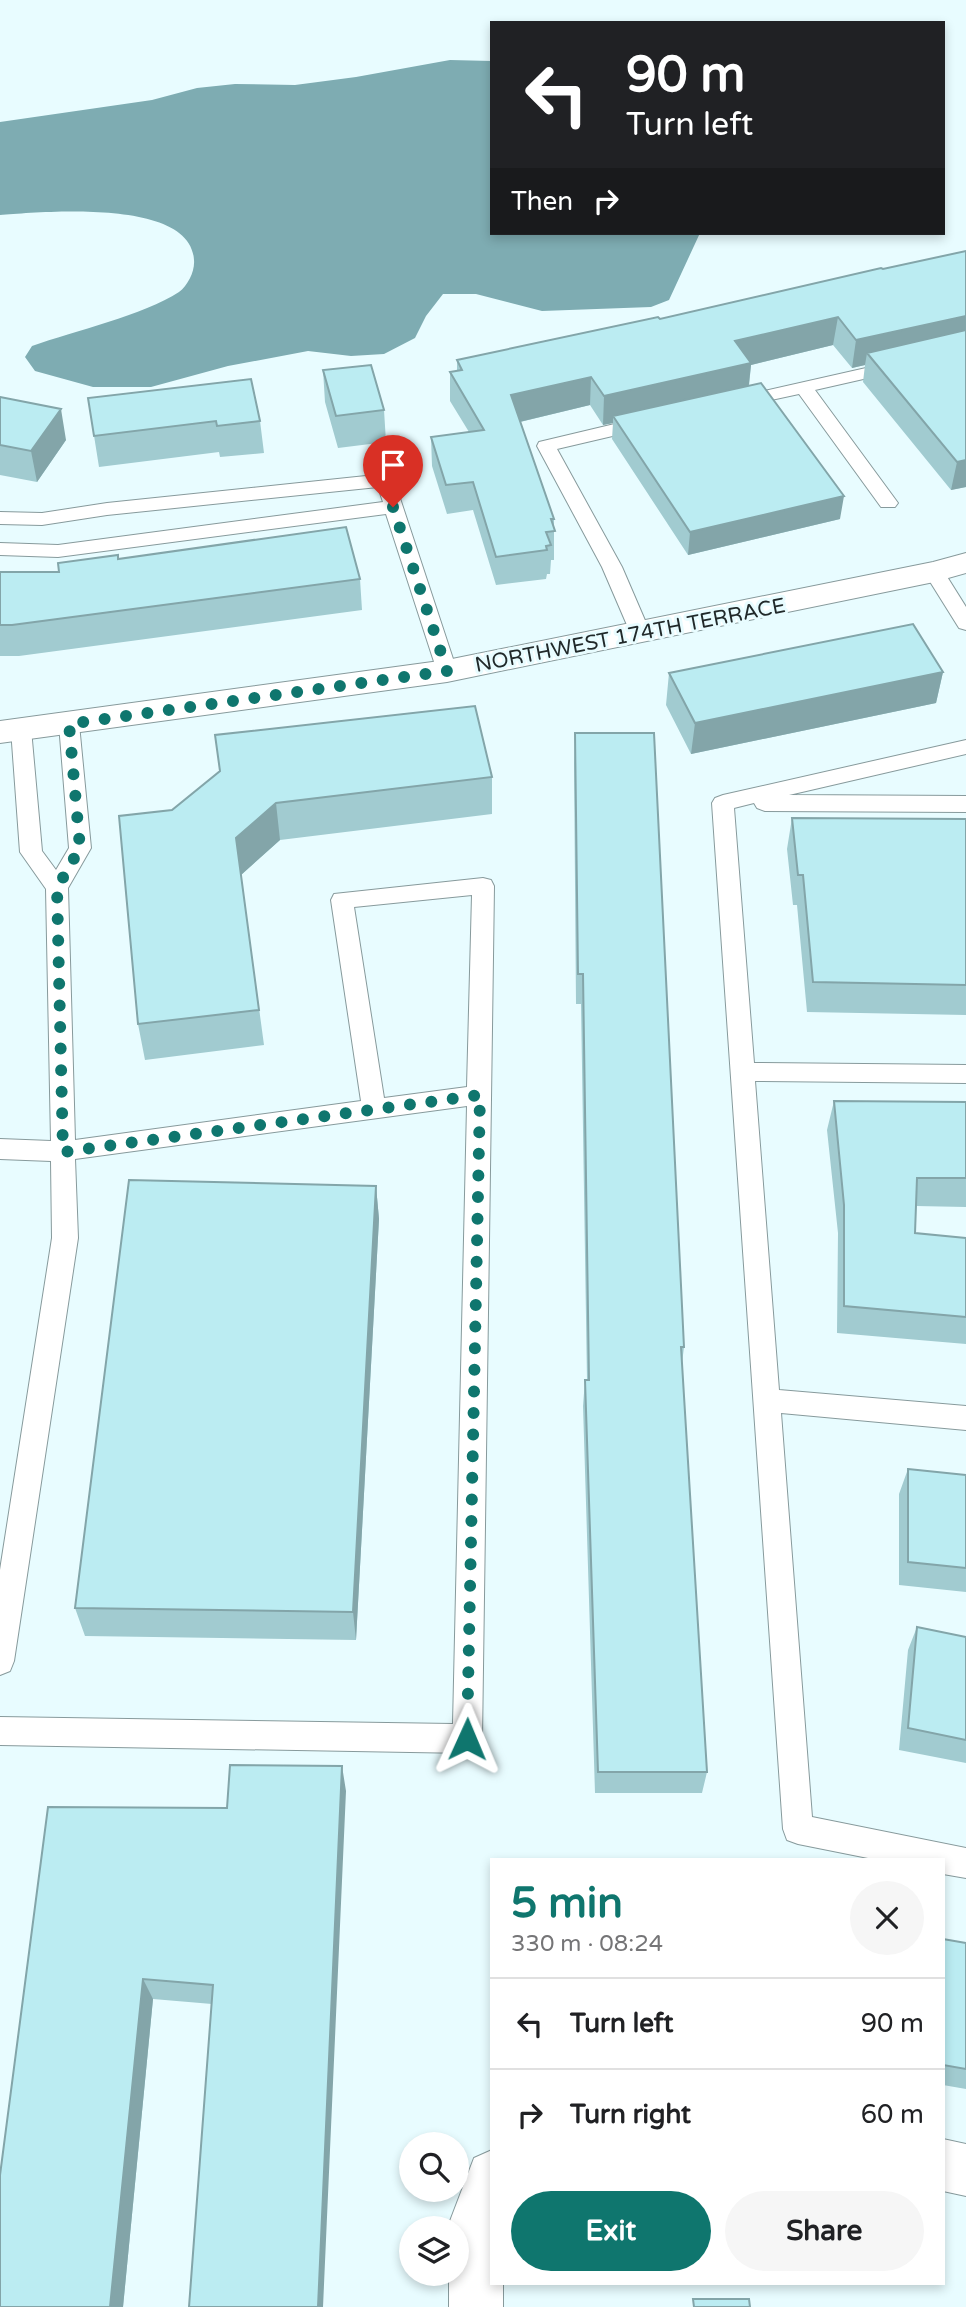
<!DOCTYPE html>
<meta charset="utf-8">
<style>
:root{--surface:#fff;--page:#f6f6f6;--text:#202124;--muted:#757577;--line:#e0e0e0;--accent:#0f766e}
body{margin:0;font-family:"Varela Round",sans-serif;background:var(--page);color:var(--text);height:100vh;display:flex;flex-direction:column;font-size:26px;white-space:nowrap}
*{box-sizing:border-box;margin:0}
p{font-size:23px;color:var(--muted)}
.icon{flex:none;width:38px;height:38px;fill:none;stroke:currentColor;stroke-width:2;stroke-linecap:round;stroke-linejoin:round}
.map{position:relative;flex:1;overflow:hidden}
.sheet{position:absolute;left:490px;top:1858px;width:455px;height:427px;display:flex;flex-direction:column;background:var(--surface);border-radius:0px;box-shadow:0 4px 10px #0003}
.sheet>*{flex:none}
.top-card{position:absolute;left:490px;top:21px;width:455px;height:214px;border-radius:0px;box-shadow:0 4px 10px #0003;background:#202124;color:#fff;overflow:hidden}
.buttons{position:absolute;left:399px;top:2132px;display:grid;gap:14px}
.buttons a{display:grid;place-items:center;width:70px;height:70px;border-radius:50%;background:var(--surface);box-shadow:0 4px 10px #0003;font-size:35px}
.pin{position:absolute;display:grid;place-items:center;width:60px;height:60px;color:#fff;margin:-72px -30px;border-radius:50% 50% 50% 0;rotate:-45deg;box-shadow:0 0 7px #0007}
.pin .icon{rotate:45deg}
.me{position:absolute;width:77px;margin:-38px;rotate:1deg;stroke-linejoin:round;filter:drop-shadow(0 0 5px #0008)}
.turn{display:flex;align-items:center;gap:24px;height:147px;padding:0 21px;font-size:32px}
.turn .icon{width:91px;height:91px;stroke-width:2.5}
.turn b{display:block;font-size:49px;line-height:60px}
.then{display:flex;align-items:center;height:66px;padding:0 21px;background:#0003;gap:14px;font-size:26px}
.round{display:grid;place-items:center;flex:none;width:74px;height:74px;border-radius:37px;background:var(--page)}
.summary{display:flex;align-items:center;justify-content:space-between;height:119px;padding:0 21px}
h1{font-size:42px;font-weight:800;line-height:52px;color:var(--accent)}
.cta{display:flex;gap:14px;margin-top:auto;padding:14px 21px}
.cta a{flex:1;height:80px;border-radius:42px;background:var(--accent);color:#fff;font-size:28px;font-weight:800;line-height:80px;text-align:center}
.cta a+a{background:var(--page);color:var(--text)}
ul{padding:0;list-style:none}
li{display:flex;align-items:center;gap:21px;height:91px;padding:0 21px;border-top:2px solid var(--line)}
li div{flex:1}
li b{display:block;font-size:26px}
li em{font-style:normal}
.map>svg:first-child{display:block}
.water{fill:#7eacb2}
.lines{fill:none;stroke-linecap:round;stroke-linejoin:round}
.service-casing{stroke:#879a9c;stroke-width:2}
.minor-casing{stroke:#879a9c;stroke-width:2}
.tertiary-casing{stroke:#879a9c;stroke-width:2}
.service{fill:#fff;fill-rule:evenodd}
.minor{fill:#fff;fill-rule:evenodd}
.tertiary{fill:#fff;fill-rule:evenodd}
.wall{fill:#a1cbd0}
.shaded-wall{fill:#83a5a9}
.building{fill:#bbecf2;stroke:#83a5a9;stroke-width:2}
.route{stroke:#0f766e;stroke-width:12;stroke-dasharray:0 21.6}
.labels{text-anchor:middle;stroke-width:6;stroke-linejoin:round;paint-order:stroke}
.street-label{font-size:21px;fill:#21292a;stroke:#e8fcff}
</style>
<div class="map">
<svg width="966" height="2307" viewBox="0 0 966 2307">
<rect width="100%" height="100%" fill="#e8fcff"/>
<path class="water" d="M450 60 492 61V233H700L669 300 651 307 542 311 476 294H443L426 316 415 338 384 354 351 356 308 351 228 366 151 387H93L35 371 25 357 32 346C74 331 144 315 179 292 188 285 195 271 194 260 191 198 42 212 0 215V122L152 100 197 88 235 84 295 85 356 77Z"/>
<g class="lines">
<g class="service-casing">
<path id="service" d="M897 361 903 362 906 366 903 370 815 390 898 503 895 507H881L799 394 738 407 729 402 738 397Z
M644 417 651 419 653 423 651 427 557 449 622 567 650 632 647 637H633L630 632 602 567 537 446 539 442Z
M385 474 394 480 457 671 454 676H440L437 671 386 514 58 557 0 555V543L58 545 383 502 378 487 107 515 42 525 0 524V512L42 513 107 503Z
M934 566 941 567 966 607V630L959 628 924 572 927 567Z
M69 717 76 719 79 724 91 848 68 888 75 1140 361 1101 331 900 334 894 483 878 491 880 494 886 482 1739 477 1749 467 1753 0 1745V1717L453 1724 467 1106 75 1159 78 1238 14 1661 10 1671 0 1675V1570L52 1238 51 1161 0 1159V1139L51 1141 46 889 20 852 11 729 14 724 21 722 28 724 31 729 42 851 56 870 69 848 59 724 62 719ZM472 895 467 1087 384 1098 354 907Z
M966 740V754L789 795 966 796V812L765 811 757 808 754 803 734 808 754 1063 966 1065V1083L755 1081 779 1390 966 1406V1430L781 1413 812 1817 966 1848V1878L943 1874V1860H878L798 1844 787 1840 783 1829 712 803 715 798 723 795Z"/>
</g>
<g class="minor-casing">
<path id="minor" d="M943 2139 966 2144V2196L943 2191Z
M492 2150V2284H503V2307H449V2273H457V2228H450V2221L474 2158Z"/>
</g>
<g class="tertiary-casing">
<path id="tertiary" d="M966 553V573L934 582 447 682 0 743V721L447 660 933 562Z"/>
</g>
<use href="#service" class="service"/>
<use href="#minor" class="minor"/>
<use href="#tertiary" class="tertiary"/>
</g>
<path class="wall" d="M966 251V487L951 490 863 382 865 365 852 368 833 345 751 365 749 386 840 519 688 555 612 439 613 423 603 425 590 405 520 422 554 519V560H551L550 574H547L546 579 496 585 473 510 447 514 432 466 431 437 469 432 450 401V372L457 371V360L660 319Z
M323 370 384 410 386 442 338 448 325 402Z
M0 397 66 440 37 482 0 475Z
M88 398 260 421 264 453 220 457 219 452 99 467Z
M118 559 360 579 362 610 19 656H0V572H59Z
M943 672 936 703 691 754 666 705 669 673Z
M575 733 684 1347 682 1363 707 1772 702 1793H595L583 1406 585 1380H587L581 1004H576L574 764Z
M492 777V814L280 840 241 875 264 1045 145 1060 138 1024 172 810Z
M792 818 966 819V1015L807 1012 797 905H793L787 849Z
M834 1101 966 1102V1207L916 1206 915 1233 966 1238V1344L837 1333 838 1233 827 1130Z
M376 1186 379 1219 356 1640 85 1636 75 1608Z
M908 1469 966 1475V1592L899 1585V1494Z
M917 1627 966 1637V1763L899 1750 908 1650Z
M346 1791 212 2004 153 1999 123 2307H0V2175L227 1808Z
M943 1939 966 1943V2089L943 2085Z"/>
<path class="shaded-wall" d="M966 316V343L867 353 865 365 852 368 856 340Z
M838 317 833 345 751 365 748 392 613 416V423L603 425 604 396 735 341Z
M591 377 590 405 511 424V395Z
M61 409 66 440 37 482 31 451Z
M966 460V487L951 490 957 462Z
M844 496 840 519 688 555 690 532Z
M943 672 936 703 691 754 695 723Z
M276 803 280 840 241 875 236 838Z
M376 1186 379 1219 356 1640 353 1612Z
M342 1766 346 1791 323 2307H318Z
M143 1979 153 1999 123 2307H110Z"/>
<path class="building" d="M966 251V316L856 340 838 317 735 341 751 363 604 396 591 377 511 395 554 519H551L555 531 546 532 551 545 546 546 547 550 496 557 473 482 446 485 431 437 484 430 450 372 462 370 457 360 658 317 660 319 881 268 883 269Z
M966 330V460L957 462 867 353Z
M371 365 384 410 336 416 323 370Z
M251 379 260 421 217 426 216 421 94 436 88 398Z
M761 383 844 496 690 532 613 416Z
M0 397 61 409 31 451 0 445Z
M346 527 360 579 12 625H0V572H59L58 563 118 555V559Z
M913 624 943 672 695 723 669 673Z
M475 706 492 777 276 803 236 838 259 1010 138 1024 119 816 172 810 220 771 215 735Z
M575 733H654L684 1347H681L707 1772H598L585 1380H589L583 974H578Z
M792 818 966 819V985L813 982 803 875H798Z
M834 1101 966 1102V1178H917L915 1233 966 1238V1317L844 1306V1205Z
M129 1180 376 1186 353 1612 75 1608Z
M908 1469 966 1475V1568L908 1562Z
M917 1627 966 1637V1740L908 1728Z
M230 1765 342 1766 318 2307H189L213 1985 143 1979 110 2307H0V2175L48 1807 227 1808Z
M943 1939 966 1943V2069L943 2065Z
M693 2299H749L750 2307H694Z"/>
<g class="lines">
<path class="route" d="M393 507 447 671 69 724 80 848 57 888 63 1152 480 1095 467 1739"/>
</g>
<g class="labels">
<g class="street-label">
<text transform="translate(630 635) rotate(-11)" y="7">NORTHWEST 174TH TERRACE</text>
</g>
</g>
</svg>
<div class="buttons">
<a><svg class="icon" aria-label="search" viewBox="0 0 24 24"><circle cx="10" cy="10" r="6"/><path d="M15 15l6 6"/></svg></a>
<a><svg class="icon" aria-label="layers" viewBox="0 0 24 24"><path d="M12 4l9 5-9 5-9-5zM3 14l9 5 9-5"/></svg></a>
</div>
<div class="pin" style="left:393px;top:507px;background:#d93025"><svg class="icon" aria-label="arrive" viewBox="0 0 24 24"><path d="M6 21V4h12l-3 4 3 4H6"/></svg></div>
<svg class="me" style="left:467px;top:1739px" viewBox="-20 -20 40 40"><path d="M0-17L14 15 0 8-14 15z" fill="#0f766e" stroke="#fff" stroke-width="4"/></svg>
<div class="top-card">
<div class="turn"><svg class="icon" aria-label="left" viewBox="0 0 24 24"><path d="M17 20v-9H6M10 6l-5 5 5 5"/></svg><div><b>90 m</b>Turn left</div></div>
<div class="then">Then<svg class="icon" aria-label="right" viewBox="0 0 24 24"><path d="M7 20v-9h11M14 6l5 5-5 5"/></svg></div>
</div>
<section class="sheet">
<div class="summary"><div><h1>5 min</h1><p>330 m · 08:24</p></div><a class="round"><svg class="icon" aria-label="close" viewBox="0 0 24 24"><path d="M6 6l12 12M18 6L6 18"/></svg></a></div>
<ul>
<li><svg class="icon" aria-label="left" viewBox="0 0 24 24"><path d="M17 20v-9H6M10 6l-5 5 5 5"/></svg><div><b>Turn left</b></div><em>90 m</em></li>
<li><svg class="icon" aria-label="right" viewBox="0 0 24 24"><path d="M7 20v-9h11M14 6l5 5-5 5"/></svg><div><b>Turn right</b></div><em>60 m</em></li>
</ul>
<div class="cta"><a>Exit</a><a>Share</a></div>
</section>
</div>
